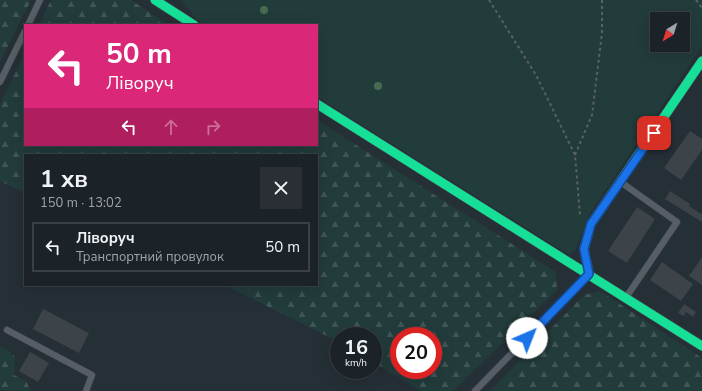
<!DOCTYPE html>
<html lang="uk">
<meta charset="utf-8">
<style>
:root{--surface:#1c2328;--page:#292f34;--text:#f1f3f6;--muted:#a0a4a8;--line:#3a4045}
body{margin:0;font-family:"Nunito Sans",sans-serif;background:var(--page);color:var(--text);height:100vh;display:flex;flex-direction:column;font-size:15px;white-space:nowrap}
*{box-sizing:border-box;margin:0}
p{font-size:13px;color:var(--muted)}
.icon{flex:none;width:22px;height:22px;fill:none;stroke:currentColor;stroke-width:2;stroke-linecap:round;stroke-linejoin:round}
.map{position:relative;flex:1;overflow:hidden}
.side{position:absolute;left:24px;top:154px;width:294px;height:132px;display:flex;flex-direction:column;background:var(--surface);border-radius:0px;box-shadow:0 4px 16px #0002,0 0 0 1px var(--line)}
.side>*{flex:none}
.banner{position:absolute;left:24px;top:24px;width:294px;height:122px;border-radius:0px;box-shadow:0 4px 16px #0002,0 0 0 1px var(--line);background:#db2777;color:#fff;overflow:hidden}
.needle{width:26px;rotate:218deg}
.buttons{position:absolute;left:650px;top:12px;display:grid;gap:8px}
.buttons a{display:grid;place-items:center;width:40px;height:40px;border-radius:0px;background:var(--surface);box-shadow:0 4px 16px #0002,0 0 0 1px var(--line);font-size:20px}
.speed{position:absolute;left:330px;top:327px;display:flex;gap:8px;font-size:20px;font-weight:700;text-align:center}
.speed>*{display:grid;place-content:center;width:52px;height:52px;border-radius:50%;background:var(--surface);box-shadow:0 4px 16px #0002,0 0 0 1px var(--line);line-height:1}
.speed small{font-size:10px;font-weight:400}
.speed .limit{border:6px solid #d22;background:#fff;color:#111}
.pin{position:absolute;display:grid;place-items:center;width:34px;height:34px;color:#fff;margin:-17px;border-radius:8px;box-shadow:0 2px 6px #0006}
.me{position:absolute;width:44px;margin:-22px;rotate:44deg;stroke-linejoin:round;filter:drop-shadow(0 0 3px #0008)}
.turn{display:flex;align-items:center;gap:14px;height:84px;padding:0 16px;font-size:18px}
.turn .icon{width:52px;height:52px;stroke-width:2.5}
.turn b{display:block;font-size:28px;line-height:34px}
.lanes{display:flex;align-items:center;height:38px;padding:0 16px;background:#0003;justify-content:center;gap:20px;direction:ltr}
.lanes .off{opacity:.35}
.round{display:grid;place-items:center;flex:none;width:42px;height:42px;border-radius:0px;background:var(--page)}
.overview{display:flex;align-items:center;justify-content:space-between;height:68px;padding:0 16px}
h1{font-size:24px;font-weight:700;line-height:30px}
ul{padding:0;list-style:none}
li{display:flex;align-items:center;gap:12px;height:50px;margin:0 8px 6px;padding:0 8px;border:2px solid var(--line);border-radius:0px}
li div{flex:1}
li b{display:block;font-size:15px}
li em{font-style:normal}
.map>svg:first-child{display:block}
.grass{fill:#223b3b;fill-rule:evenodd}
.forest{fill:url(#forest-firs);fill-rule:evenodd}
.building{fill:#3c444a}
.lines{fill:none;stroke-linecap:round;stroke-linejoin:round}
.lane-casing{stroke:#444b50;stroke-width:7}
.fast-casing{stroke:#444b50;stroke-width:10}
.path{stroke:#586166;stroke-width:2;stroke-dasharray:3 3;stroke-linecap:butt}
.lane{stroke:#565d64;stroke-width:6}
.fast{stroke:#16e098;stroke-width:9}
.tree{fill:#476b51}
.route-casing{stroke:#114b97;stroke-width:10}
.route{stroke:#1a73e8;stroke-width:7}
</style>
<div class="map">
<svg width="702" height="391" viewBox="0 0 702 391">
<defs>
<pattern id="forest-firs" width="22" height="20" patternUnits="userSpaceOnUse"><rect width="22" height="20" fill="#223b3b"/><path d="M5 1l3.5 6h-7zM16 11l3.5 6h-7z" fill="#405556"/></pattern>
</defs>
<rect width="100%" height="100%" fill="#252f36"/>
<path class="grass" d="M181 0H702V46L589 215 575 251 569 255 317 97V25H205L194 17ZM657 19H683V45H657Z"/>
<path class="forest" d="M0 0H31L0 62Z
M51 0H131L169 25H39Z
M25 53V145H317V120L556 272 557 290 453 391H421L373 362V336H339V342L224 285H317V155H25V193L0 181V104ZM399 336H433V370H399Z
M600 291 702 358V391H490L584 295Z
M0 347 8 350 15 357 14 375 26 381 31 391 0 390Z"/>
<path class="building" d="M690 131 702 139V150L681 180 664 168Z
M670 191 690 204 689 206 701 214 702 212V222L665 199Z
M637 207 655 219 627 263 608 251Z
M702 257V285L689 276Z
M662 262 693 284 681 301 650 280Z
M684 304 696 312 693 317 686 312 684 316 678 313Z
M43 309 89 333 79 353 33 329Z
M30 352 49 363 38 382 19 371Z"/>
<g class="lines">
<g class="lane-casing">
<path id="lane" d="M28 25 40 0
M0 82 25 31
M622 183 677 222 627 296
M7 330 92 375 86 391
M475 391 588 275"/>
</g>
<g class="fast-casing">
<path id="fast" d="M155 0 194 25
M317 104 702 346
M589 274 584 249 591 224 702 61"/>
</g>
<path class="path" d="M489 0 536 75 575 155 580 215
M696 0 702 8
M575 155 592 115 602 33V0"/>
<use href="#lane" class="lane"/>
<use href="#fast" class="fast"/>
</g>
<g class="tree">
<circle cx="264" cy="10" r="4"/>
<circle cx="378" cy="86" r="4"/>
</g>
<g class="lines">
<g class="route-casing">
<path id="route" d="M527 338 589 274 584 249 591 224 654 133"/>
</g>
<use href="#route" class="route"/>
</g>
</svg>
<div class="buttons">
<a><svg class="needle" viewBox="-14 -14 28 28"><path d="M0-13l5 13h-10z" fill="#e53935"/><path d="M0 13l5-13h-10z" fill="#a0a4a8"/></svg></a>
</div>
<div class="speed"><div>16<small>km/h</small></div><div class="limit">20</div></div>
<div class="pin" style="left:654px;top:133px;background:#d93025"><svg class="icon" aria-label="arrive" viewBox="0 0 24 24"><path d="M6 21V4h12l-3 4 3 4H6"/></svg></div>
<svg class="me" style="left:527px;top:338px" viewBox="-20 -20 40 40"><circle r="19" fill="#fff"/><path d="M0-13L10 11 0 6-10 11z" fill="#1a73e8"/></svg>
<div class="banner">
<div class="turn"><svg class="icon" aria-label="left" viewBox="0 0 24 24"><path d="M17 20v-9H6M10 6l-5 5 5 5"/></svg><div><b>50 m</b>Ліворуч</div></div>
<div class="lanes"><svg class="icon" aria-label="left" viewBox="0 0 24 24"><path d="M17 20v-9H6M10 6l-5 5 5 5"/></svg><svg class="icon off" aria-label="ahead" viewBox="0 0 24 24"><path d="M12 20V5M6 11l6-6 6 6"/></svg><svg class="icon off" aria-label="right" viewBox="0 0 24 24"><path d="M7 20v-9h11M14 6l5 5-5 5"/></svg></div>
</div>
<section class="side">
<div class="overview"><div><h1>1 хв</h1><p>150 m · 13:02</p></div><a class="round"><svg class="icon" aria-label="close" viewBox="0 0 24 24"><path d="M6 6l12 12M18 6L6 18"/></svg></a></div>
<ul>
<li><svg class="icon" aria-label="left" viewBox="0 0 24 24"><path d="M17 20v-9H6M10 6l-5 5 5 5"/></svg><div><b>Ліворуч</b><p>Транспортний провулок</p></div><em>50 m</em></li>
</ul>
</section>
</div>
